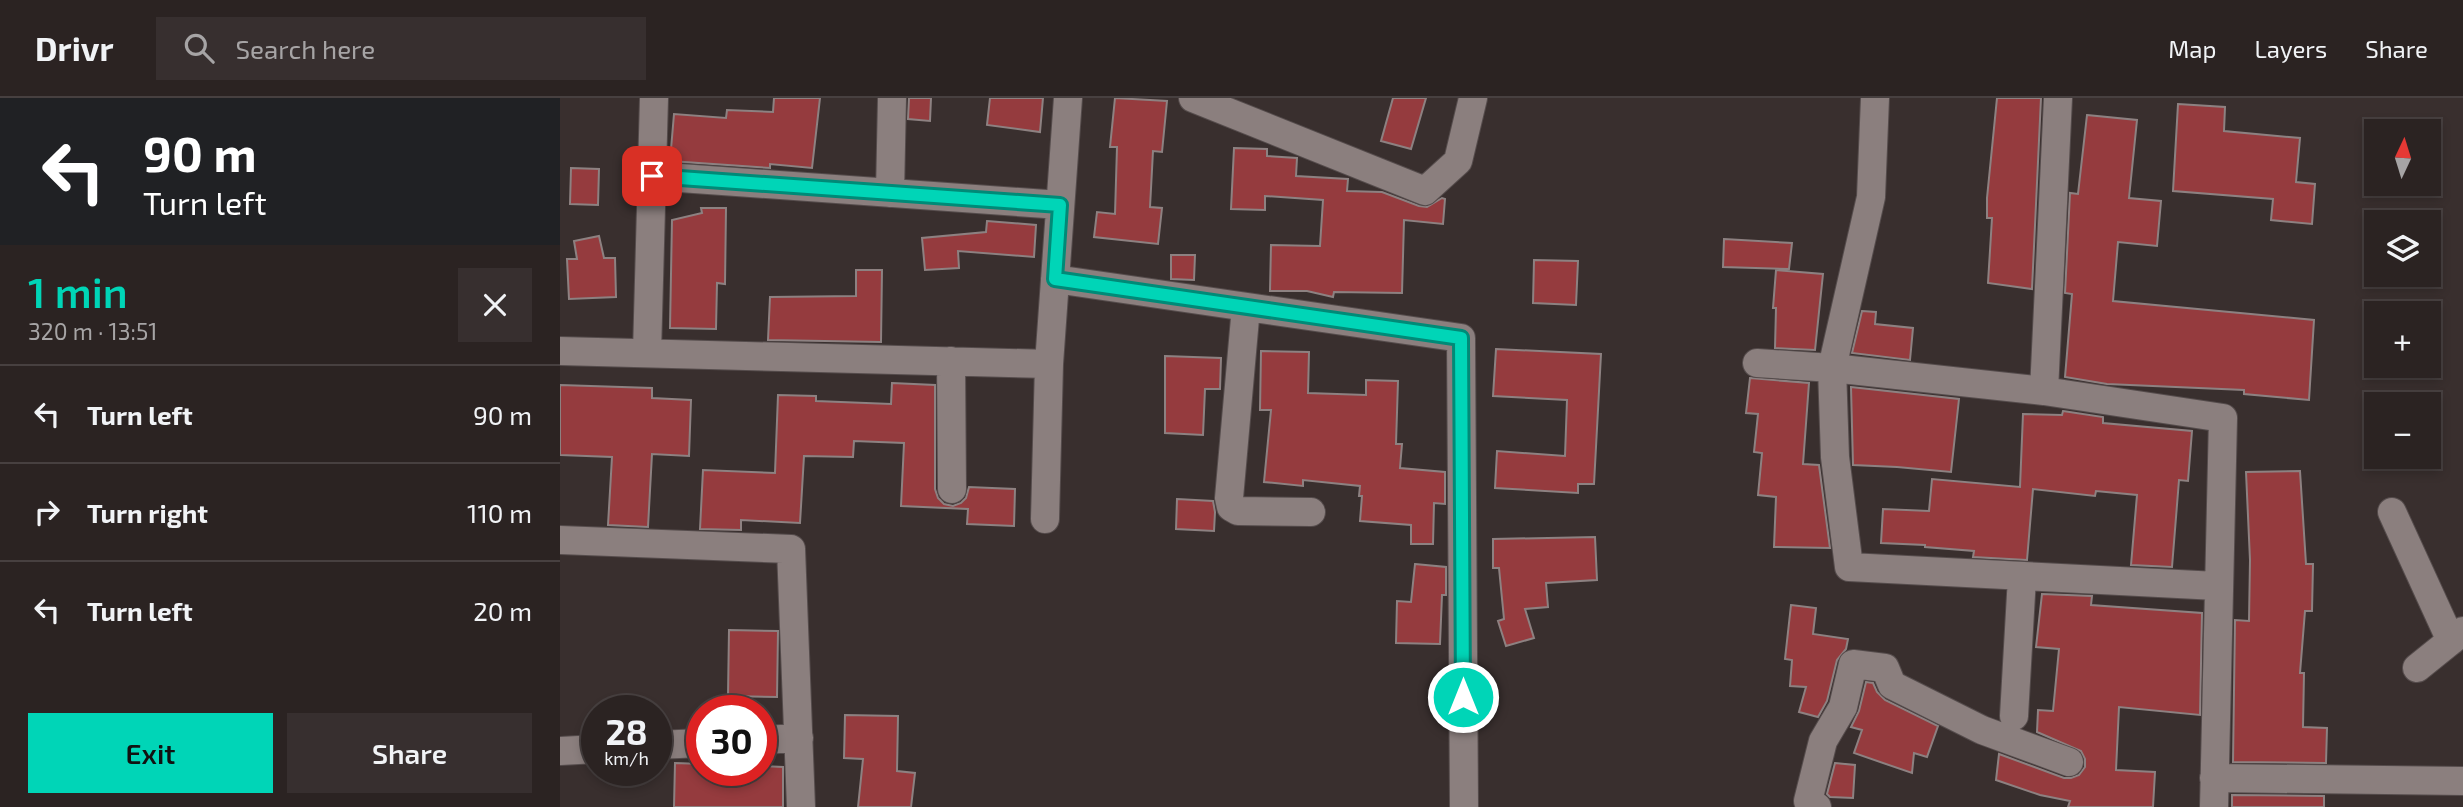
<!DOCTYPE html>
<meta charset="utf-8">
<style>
:root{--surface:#2b2322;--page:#372f2f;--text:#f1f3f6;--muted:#a6a4a5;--line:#474040;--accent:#00d5b7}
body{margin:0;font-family:"Exo 2",sans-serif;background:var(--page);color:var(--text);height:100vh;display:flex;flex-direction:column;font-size:26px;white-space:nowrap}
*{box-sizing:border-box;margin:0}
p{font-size:23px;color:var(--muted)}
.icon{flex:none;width:38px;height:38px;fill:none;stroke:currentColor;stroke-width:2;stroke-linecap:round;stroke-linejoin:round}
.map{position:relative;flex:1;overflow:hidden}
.side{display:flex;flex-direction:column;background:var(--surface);width:560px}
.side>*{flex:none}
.guide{background:#202124;color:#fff;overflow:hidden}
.needle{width:46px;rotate:4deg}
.controls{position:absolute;left:1804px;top:21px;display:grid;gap:14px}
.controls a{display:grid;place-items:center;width:77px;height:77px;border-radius:0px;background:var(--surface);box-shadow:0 4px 10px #0003,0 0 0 2px var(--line);font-size:35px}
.speed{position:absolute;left:21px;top:597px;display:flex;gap:14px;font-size:35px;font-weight:700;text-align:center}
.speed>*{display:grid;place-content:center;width:91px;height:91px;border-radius:50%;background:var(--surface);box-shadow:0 4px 10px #0003,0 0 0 2px var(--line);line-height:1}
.speed small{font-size:18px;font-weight:400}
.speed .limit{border:10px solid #d22;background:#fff;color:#111}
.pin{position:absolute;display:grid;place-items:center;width:60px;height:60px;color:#fff;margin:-30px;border-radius:14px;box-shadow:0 4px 10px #0006}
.me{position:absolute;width:77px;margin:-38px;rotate:0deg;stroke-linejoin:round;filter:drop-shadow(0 0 5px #0008)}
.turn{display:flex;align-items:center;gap:24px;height:147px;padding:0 28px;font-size:32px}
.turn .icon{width:91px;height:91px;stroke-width:2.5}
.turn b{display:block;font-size:49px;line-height:60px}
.round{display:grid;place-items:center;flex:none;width:74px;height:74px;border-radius:0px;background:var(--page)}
.headline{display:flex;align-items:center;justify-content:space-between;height:119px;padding:0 28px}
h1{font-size:42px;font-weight:600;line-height:52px;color:var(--accent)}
.action{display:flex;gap:14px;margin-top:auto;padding:14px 28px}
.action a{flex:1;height:80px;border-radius:0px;background:var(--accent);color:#111;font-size:28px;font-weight:600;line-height:80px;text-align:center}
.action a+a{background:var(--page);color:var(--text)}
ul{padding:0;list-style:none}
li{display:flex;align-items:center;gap:21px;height:98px;padding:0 28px;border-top:2px solid var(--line)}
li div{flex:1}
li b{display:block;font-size:26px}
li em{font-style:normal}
header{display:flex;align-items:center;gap:42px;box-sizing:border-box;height:98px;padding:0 35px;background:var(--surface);border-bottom:2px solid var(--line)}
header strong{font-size:33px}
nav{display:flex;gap:38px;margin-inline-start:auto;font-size:24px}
.search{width:490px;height:63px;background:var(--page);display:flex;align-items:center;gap:18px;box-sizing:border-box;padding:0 24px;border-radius:0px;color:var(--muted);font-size:26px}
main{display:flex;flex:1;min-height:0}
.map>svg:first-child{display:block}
.building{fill:#953b3e;stroke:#8d8181;stroke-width:2}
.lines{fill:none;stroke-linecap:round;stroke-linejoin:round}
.street-casing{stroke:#554c4c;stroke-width:30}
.street{stroke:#8b7f7e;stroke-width:28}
.route-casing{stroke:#008a77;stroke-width:18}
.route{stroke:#00d5b7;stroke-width:12}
</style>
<header>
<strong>Drivr</strong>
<div class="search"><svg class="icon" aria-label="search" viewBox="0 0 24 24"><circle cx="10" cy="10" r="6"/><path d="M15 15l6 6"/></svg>Search here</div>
<nav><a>Map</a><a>Layers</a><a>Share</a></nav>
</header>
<main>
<section class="side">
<div class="guide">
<div class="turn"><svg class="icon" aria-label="left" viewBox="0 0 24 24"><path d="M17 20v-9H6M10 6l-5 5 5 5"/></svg><div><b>90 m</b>Turn left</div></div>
</div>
<div class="headline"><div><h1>1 min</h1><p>320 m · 13:51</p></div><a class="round"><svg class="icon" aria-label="close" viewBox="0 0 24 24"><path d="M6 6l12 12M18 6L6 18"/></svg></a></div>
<ul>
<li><svg class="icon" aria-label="left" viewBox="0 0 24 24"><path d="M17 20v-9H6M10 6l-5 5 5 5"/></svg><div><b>Turn left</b></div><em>90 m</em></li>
<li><svg class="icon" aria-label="right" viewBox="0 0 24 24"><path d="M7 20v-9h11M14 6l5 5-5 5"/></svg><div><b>Turn right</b></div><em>110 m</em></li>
<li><svg class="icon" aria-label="left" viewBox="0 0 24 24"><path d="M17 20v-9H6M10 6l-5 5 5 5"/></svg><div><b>Turn left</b></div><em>20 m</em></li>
</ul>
<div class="action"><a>Exit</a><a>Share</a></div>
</section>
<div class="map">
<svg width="1903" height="709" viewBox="0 0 1903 709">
<rect width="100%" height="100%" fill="#392f2e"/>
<path class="building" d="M214 0H260L252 70 210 66V70L110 63 114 16 166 20 167 12 213 14Z
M349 0H371L370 23 348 21Z
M430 0H483L480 34 427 27Z
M555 0 607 3 602 54 593 53 590 109 602 110 598 146 534 139 537 114 555 116 557 49H550Z
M833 0H866L851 51 821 43Z
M1437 0H1481L1472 191 1428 185 1432 120H1427V100Z
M1618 6 1665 9 1664 33 1740 40 1736 84 1755 86 1752 126 1711 122 1713 101 1613 93Z
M1527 17 1577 22 1569 100 1601 103 1597 148 1558 144 1553 203 1754 222 1749 302 1684 296V292L1547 286 1505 279 1512 196 1505 195 1510 95 1518 96Z
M674 50 707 51V58L737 60 736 78 788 81 787 93 822 94 859 108 867 109 882 100 885 101 883 126 844 122 842 195 774 194 773 199 747 193H710L711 147 760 148 763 102 705 98V112L671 111Z
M11 70 39 71 38 107 10 106Z
M141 110H166L165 186 157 185 156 231 110 230 112 122 142 115Z
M427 123 476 127 474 159 398 153 399 170 365 172 362 140 426 134Z
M39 138 44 160H55L56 199 9 201 7 161H17L14 143Z
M1164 141 1232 145 1229 171 1163 169Z
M611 157H635L634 182 611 181Z
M974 162 1018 163 1016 207 973 205Z
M296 172H322L321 244 208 242 210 199 296 198Z
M1216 172 1263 176 1255 252 1215 250 1216 210H1213Z
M1302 213 1316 214 1315 226 1353 230 1350 262 1292 255Z
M936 251 1041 256 1034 386H1018V395L935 390 937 353 1005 358 1007 302 933 298Z
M701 253 749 254 748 295 806 297V282L838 283 836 346H842L840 370 885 374V406L874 405 873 446H851V427L800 423 802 398H799L800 388 743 382V388L704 384 711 312H700Z
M605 258 661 260 660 291H645L643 337 605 335Z
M1190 280 1249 285 1243 366 1259 367 1270 450 1214 449 1216 399 1198 397 1202 355 1194 354 1198 316 1186 315Z
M332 285 375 287V391L378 400 384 406 393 408 401 405 406 400 409 389 455 391 454 428 407 426 408 411 341 408 344 345 294 343 293 359 244 358 240 425 181 422V432L140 431 143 372 215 375 218 297 256 298V303L331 306Z
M0 287 92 290V300L131 302 129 358 92 356 88 429 48 427 52 359 0 357Z
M1291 289 1399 301 1391 374 1337 369 1293 367Z
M1503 313 1543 319V325L1632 333 1628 383 1619 382 1612 469 1571 467 1577 397 1536 393 1535 398 1473 391 1467 462 1413 459 1414 453 1365 449V447L1321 445 1323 411 1369 413 1372 381 1460 389 1463 316 1502 317Z
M1740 373 1746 466H1753L1752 513H1745L1740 575H1744L1743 629 1767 630 1766 665 1673 664 1675 522 1689 523 1690 462 1686 374Z
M617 401 653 403 655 414 654 433 616 431Z
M1035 439 1037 482 986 485 988 509 965 511 974 540 946 548 938 523 944 521 939 470H933V441Z
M855 466 886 469V497H882L880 546 836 545 837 503 851 504Z
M1482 496 1532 498 1531 507 1642 515 1640 617 1559 609 1556 672 1595 674 1593 709H1508L1510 703 1480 697 1436 682 1439 656 1504 680H1511L1519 677 1525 669V661L1521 653 1477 634 1478 612 1493 613 1499 551 1476 549Z
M1231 507 1256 510 1253 536 1288 541 1286 551 1277 562 1267 603 1258 619 1239 614 1246 589 1230 588 1232 562 1225 561Z
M169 532 218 533 217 599 168 598Z
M1306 584 1313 585 1317 594 1325 602 1378 628 1367 659 1354 655 1352 675 1294 655 1302 632 1291 629 1299 613Z
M285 617 338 618 337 673 355 675 351 709H298L303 661 284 660Z
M115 665 142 666V672H201V668L223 669V709H114Z
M1275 665 1295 667 1293 700 1270 699 1267 696Z
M1672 697 1764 698V709H1672Z"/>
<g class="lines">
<g class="street-casing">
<path id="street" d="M633 0 865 93 898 63 913 0
M1315 0 1311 99 1272 270 1275 359 1289 469 1657 488
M1498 0 1484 293 1663 320 1654 709
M92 78 500 107
M330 95 332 0
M495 181 901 240 904 709
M686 209 669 400 671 409 678 413 751 414
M0 253 489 266 508 0
M87 255 94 0
M391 263 392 391
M1197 265 1272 270 1484 293
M1832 414 1891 543
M485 421 489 266
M0 442 231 451 241 709
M1857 570 1903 533
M1454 618 1462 479
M201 642 239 640
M96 647 142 645
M0 653 37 651
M1654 680 1903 683
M1257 709 1248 703 1263 643 1283 609 1293 566 1325 570 1332 587 1422 632 1509 664"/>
</g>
<use href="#street" class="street"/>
</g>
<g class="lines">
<g class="route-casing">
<path id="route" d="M92 78 500 107 495 181 901 240 903 599"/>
</g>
<use href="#route" class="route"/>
</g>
</svg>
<div class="controls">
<a><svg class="needle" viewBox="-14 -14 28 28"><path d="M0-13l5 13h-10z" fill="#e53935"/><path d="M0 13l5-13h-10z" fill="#a6a4a5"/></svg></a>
<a><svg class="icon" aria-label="layers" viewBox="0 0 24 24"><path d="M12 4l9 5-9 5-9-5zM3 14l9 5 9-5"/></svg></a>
<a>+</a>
<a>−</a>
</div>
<div class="speed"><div>28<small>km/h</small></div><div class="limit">30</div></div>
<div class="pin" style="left:92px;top:78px;background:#d93025"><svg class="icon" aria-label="arrive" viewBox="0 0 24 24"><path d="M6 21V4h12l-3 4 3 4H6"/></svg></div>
<svg class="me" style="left:903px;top:599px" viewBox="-20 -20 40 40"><circle r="17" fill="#00d5b7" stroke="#fff" stroke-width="3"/><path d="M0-11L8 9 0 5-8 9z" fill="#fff"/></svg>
</div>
</main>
